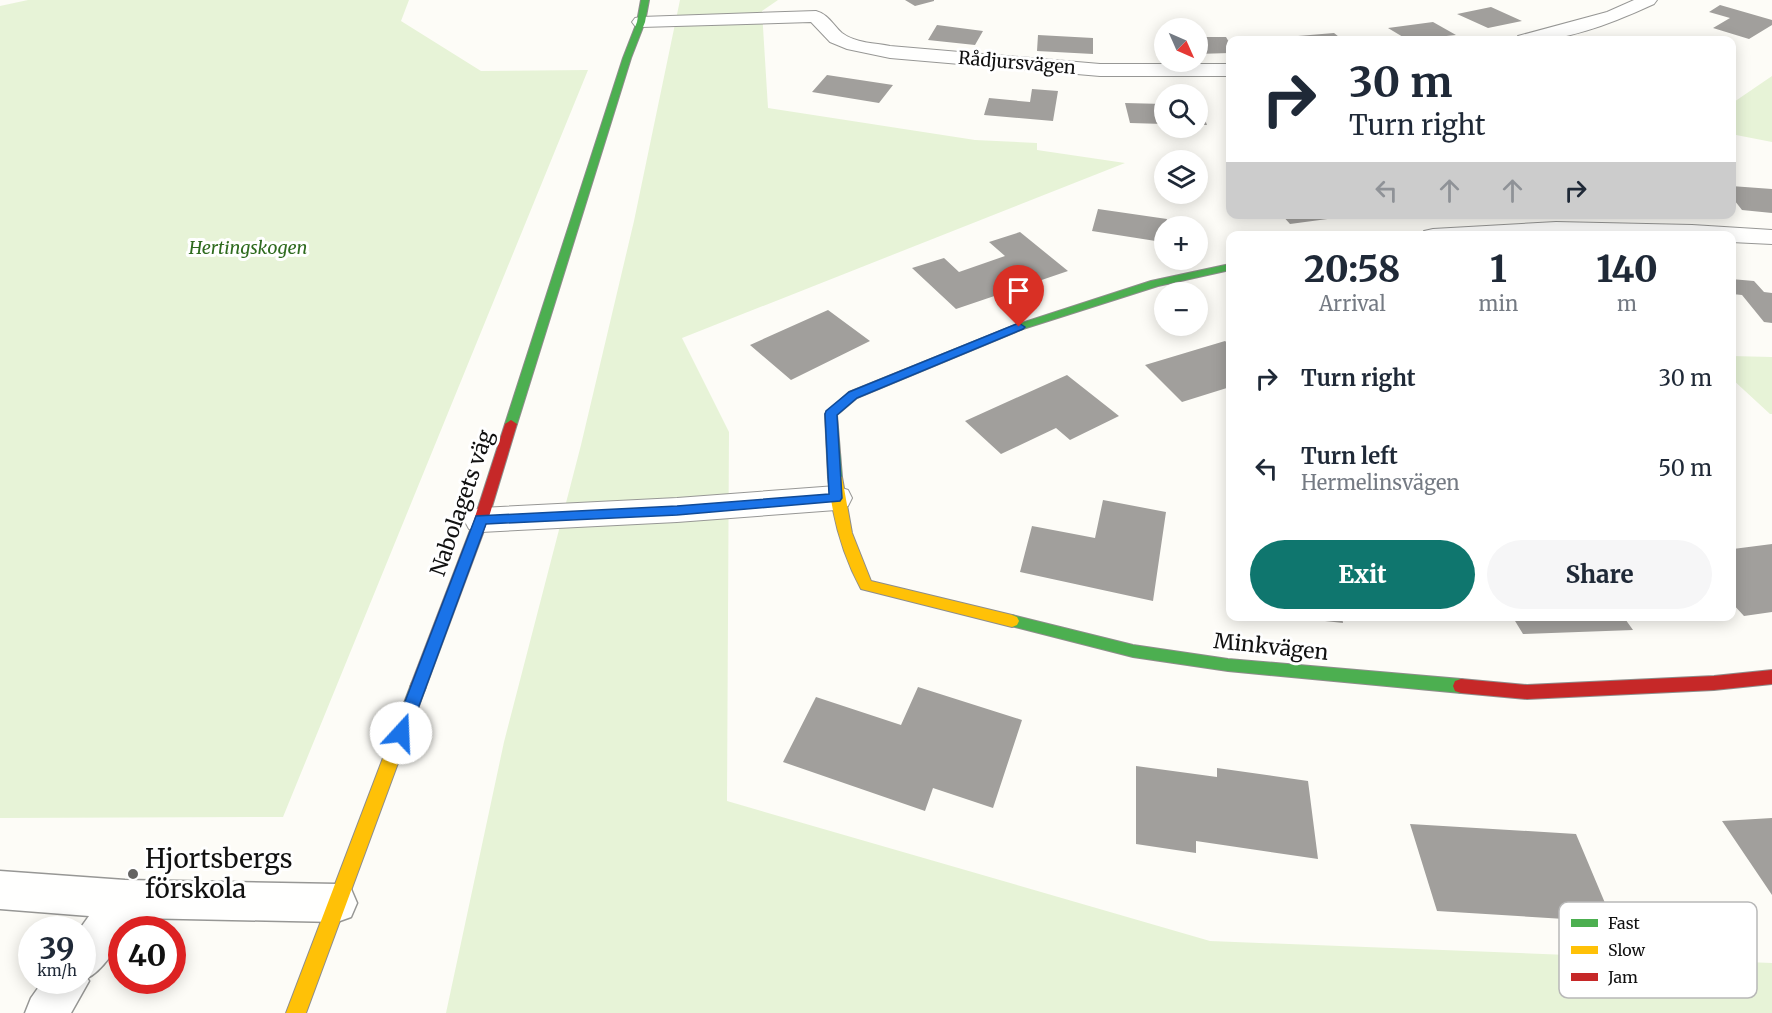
<!DOCTYPE html>
<meta charset="utf-8">
<style>
:root{--surface:#fff;--page:#f6f6f7;--text:#1f2937;--muted:#747a83;--accent:#0f766e}
body{margin:0;font-family:Merriweather,serif;background:var(--page);color:var(--text);height:100vh;display:flex;flex-direction:column;font-size:22px;white-space:nowrap}
*{box-sizing:border-box;margin:0}
p{font-size:20px;color:var(--muted)}
.icon{flex:none;width:33px;height:33px;fill:none;stroke:currentColor;stroke-width:2;stroke-linecap:round;stroke-linejoin:round}
.map{position:relative;flex:1;overflow:hidden}
.panel{position:absolute;left:1226px;top:231px;width:510px;height:390px;display:flex;flex-direction:column;background:var(--surface);border-radius:12px;box-shadow:0 3px 15px #0003}
.panel>*{flex:none}
.banner{position:absolute;left:1226px;top:36px;width:510px;height:183px;border-radius:12px;box-shadow:0 3px 15px #0003;background:#fff;color:var(--text);overflow:hidden}
.needle{width:39px;rotate:135deg}
.fabs{position:absolute;left:1154px;top:18px;display:grid;gap:12px}
.fabs a{display:grid;place-items:center;width:54px;height:54px;border-radius:50%;background:var(--surface);box-shadow:0 3px 15px #0003;font-size:30px}
.speed{position:absolute;left:18px;top:916px;display:flex;gap:12px;font-size:30px;font-weight:700;text-align:center}
.speed>*{display:grid;place-content:center;width:78px;height:78px;border-radius:50%;background:var(--surface);box-shadow:0 3px 15px #0003;line-height:1}
.speed small{font-size:15px;font-weight:400}
.speed .limit{border:9px solid #d22;background:#fff;color:#111}
.pin{position:absolute;display:grid;place-items:center;width:51px;height:51px;color:#fff;margin:-62px -26px;border-radius:50% 50% 50% 0;rotate:-45deg;box-shadow:0 0 6px #0007}
.pin .icon{rotate:45deg}
.me{position:absolute;width:66px;margin:-33px;rotate:20deg;stroke-linejoin:round;filter:drop-shadow(0 0 4px #0008)}
.turn{display:flex;align-items:center;gap:21px;height:126px;padding:0 24px;font-size:27px}
.turn .icon{width:78px;height:78px;stroke-width:2.5}
.turn b{display:block;font-size:42px;line-height:51px}
.lanes{display:flex;align-items:center;height:57px;padding:0 24px;background:#0003;justify-content:center;gap:30px;direction:ltr}
.lanes .off{opacity:.35}
.eta{display:flex;justify-content:space-evenly;align-items:center;height:102px;text-align:center}
.eta b{font-size:36px;font-weight:800;line-height:42px}
.button{display:flex;gap:12px;margin-top:auto;padding:12px 24px}
.button a{flex:1;height:69px;border-radius:36px;background:var(--accent);color:#fff;font-size:24px;font-weight:800;line-height:69px;text-align:center}
.button a+a{background:var(--page);color:var(--text)}
ul{padding:0;list-style:none}
li{display:flex;align-items:center;gap:18px;height:90px;padding:0 24px}
li div{flex:1}
li b{display:block;font-size:22px}
li em{font-style:normal}
.map>svg:first-child{display:block}
.green{fill:#e7f3d7}
.building{fill:#a19f9c}
.lines{fill:none;stroke-linecap:round;stroke-linejoin:round}
.lane-casing{stroke:#979795;stroke-width:3}
.street-casing{stroke:#979795;stroke-width:2}
.fast-casing{stroke:#8e8d8b;stroke-width:2}
.slow-casing{stroke:#8e8d8b;stroke-width:2}
.jam-casing{stroke:#8e8d8b;stroke-width:2}
.lane{fill:#fffffe;fill-rule:evenodd}
.street{fill:#fffffe;fill-rule:evenodd}
.fast{fill:#4caf50;fill-rule:evenodd}
.slow{fill:#ffc107;fill-rule:evenodd}
.jam{fill:#c62828;fill-rule:evenodd}
.route{fill:#1a73e8;stroke:#114b97;stroke-width:1.5}
.poi-dot{fill:#646362;stroke:#fff;stroke-width:2}
.labels{text-anchor:middle;stroke-width:6;stroke-linejoin:round;paint-order:stroke}
.far-street-label{font-size:18px;fill:#111;stroke:#fff}
.far-park-label{font-size:18px;font-style:italic;fill:#2f6b1f;stroke:#fff}
.street-label{font-size:21px;fill:#111;stroke:#fff}
.near-poi-label{font-size:26px;fill:#111;stroke:#fff;text-anchor:start}
.key{fill:#fff;stroke:#b8b8b8;stroke-width:1.5}
.key-label{font-size:16px;fill:#111}
</style>
<div class="map">
<svg width="1772" height="1013" viewBox="0 0 1772 1013">
<rect width="100%" height="100%" fill="#fdfcf7"/>
<path class="green" d="M28 0H409L401 21 481 71 588 70 283 817 0 818V6Z
M680 0H778L762 11 768 108 975 140 1037 143V150L1125 163 682 338 729 432 727 801 1210 941 1772 963V1013H446L504 742 581 445 634 221Z
M1772 76V142L1731 134V104Z
M1731 356 1772 357V414H1770L1731 378Z"/>
<path class="building" d="M905 0H934V1L915 6Z
M1720 5 1772 20V25L1749 39 1713 28 1730 18 1709 12Z
M1491 7 1522 21 1488 28 1457 14Z
M1433 22 1456 35 1408 40 1388 28Z
M937 25 983 31 975 45 928 40Z
M1334 33 1343 40H1278L1288 38 1286 37Z
M1038 35 1093 38V54L1037 51Z
M1197 37H1226L1230 44V53L1197 54Z
M827 75 893 85 879 103 812 92Z
M1032 89 1058 91 1053 121 984 115 989 98 1030 102Z
M1197 97 1207 125H1197Z
M1125 103 1164 104V124L1130 123Z
M1731 186 1772 189V213L1742 210 1731 196Z
M1098 209 1167 219 1162 242 1092 231Z
M1281 214H1349L1350 216 1290 224Z
M1020 232 1068 271 956 309 912 268 944 258 959 272 1005 256 989 242Z
M1731 279 1754 281 1764 292 1772 293V323L1764 322 1742 295 1732 294Z
M828 310 870 341 791 380 750 345Z
M1225 341 1230 345V387L1182 402 1145 365Z
M1067 375 1119 416 1070 440 1056 428 1001 454 965 421Z
M1103 500 1166 512 1153 601 1020 572 1032 526 1095 538Z
M1772 544V612L1744 616 1731 602V546L1733 549Z
M1298 616H1342L1343 623 1298 618Z
M1512 616H1623L1633 630 1523 634Z
M918 687 1022 720 993 808 933 788 925 811 783 762 816 697 901 725Z
M1136 766 1217 777V768L1308 781 1318 859 1196 841V853L1136 844Z
M1772 818V895L1722 821Z
M1410 824 1576 834 1613 922 1437 911Z"/>
<g class="lines">
<g class="lane-casing">
<path id="lane" d="M0 871 125 880 337 884 351 889 357 903 351 917 337 922 135 918 127 930H122C122 944 100 973 87 978L89 981 71 1013H25L31 998 43 981H82V930H79L89 916 0 909Z"/>
</g>
<g class="street-casing">
<path id="street" d="M1634 0H1657L1654 4C1615 22 1559 45 1516 40L1518 36 1607 12Z
M816 11C828 14 833 25 842 33 855 43 875 43 890 46L1100 64H1230V76H1100L890 58 847 49 830 42 811 22 641 27 635 26 632 22 635 18 641 17Z
M1556 222 1692 225 1772 230V244L1731 242V236H1421L1424 231 1433 229Z
M836 486 848 490 852 498 848 506 836 510 677 522 481 532 469 529 464 520 469 511 481 508 677 498Z"/>
</g>
<g class="fast-casing">
<path id="fast" d="M641 0H649L645 22 631 58 517 424 511 428 507 427 505 424 623 58 637 22Z
M1230 264V270L1158 286 1023 329 857 398 837 415 842 477 835 482 828 477 825 414 849 392 1015 325 1151 281Z
M1012 615 1133 645 1228 659 1461 679 1467 681 1469 686 1467 691 1461 693 1228 671 1133 657 1007 625 1005 621 1007 617Z"/>
</g>
<g class="slow-casing">
<path id="slow" d="M835 472 842 477 852 533 871 581 1012 615 1017 617 1019 621 1017 625 1012 627 861 589C842 554 832 516 828 477Z
M418 680 424 682 426 687 306 1013H286L410 687 412 682Z"/>
</g>
<g class="jam-casing">
<path id="jam" d="M511 420 517 424 488 520 426 687 424 692 418 694 412 692 410 687 474 520 505 424Z
M1772 670V684L1714 690 1527 699 1461 693 1455 691 1453 686 1455 681 1461 679 1527 685 1714 676Z"/>
</g>
<use href="#lane" class="lane"/>
<use href="#street" class="street"/>
<use href="#fast" class="fast"/>
<use href="#slow" class="slow"/>
<use href="#jam" class="jam"/>
</g>
<path class="route" d="M1019 323 1025 327 1023 329 857 398 837 415 842 498 840 501 677 515 486 524 409 733 407 738 401 740 395 738 393 733 476 516 677 506 829 494 825 414 826 411 849 392Z"/>
<circle class="poi-dot" cx="133" cy="874" r="6"/>
<g class="labels">
<g class="far-street-label">
<text transform="translate(1017 63) rotate(5)" y="6">Rådjursvägen</text>
</g>
<g class="far-park-label">
<text x="248" y="254">Hertingskogen</text>
</g>
<g class="street-label">
<text transform="translate(462 503) rotate(-71)" y="7">Nabolagets väg</text>
<text transform="translate(1271 647) rotate(6)" y="7">Minkvägen</text>
</g>
<g class="near-poi-label">
<text x="145" y="868">Hjortsbergs<tspan x="145" dy="30">förskola</tspan></text>
</g>
</g>
<rect x="1559" y="902" width="198" height="96" rx="9" class="key"/>
<rect x="1571" y="919" width="27" height="8" fill="#4caf50"/>
<rect x="1571" y="946" width="27" height="8" fill="#ffc107"/>
<rect x="1571" y="973" width="27" height="8" fill="#c62828"/>
<g class="key-label">
<text x="1608" y="929">Fast</text>
<text x="1608" y="956">Slow</text>
<text x="1608" y="983">Jam</text>
</g>
</svg>
<div class="fabs">
<a><svg class="needle" viewBox="-14 -14 28 28"><path d="M0-13l5 13h-10z" fill="#e53935"/><path d="M0 13l5-13h-10z" fill="#747a83"/></svg></a>
<a><svg class="icon" aria-label="search" viewBox="0 0 24 24"><circle cx="10" cy="10" r="6"/><path d="M15 15l6 6"/></svg></a>
<a><svg class="icon" aria-label="layers" viewBox="0 0 24 24"><path d="M12 4l9 5-9 5-9-5zM3 14l9 5 9-5"/></svg></a>
<a>+</a>
<a>−</a>
</div>
<div class="speed"><div>39<small>km/h</small></div><div class="limit">40</div></div>
<div class="pin" style="left:1019px;top:327px;background:#d93025"><svg class="icon" aria-label="arrive" viewBox="0 0 24 24"><path d="M6 21V4h12l-3 4 3 4H6"/></svg></div>
<svg class="me" style="left:401px;top:733px" viewBox="-20 -20 40 40"><circle r="19" fill="#fff"/><path d="M0-13L10 11 0 6-10 11z" fill="#1a73e8"/></svg>
<div class="banner">
<div class="turn"><svg class="icon" aria-label="right" viewBox="0 0 24 24"><path d="M7 20v-9h11M14 6l5 5-5 5"/></svg><div><b>30 m</b>Turn right</div></div>
<div class="lanes"><svg class="icon off" aria-label="left" viewBox="0 0 24 24"><path d="M17 20v-9H6M10 6l-5 5 5 5"/></svg><svg class="icon off" aria-label="ahead" viewBox="0 0 24 24"><path d="M12 20V5M6 11l6-6 6 6"/></svg><svg class="icon off" aria-label="ahead" viewBox="0 0 24 24"><path d="M12 20V5M6 11l6-6 6 6"/></svg><svg class="icon" aria-label="right" viewBox="0 0 24 24"><path d="M7 20v-9h11M14 6l5 5-5 5"/></svg></div>
</div>
<section class="panel">
<div class="eta">
<div><b>20:58</b><p>Arrival</p></div>
<div><b>1</b><p>min</p></div>
<div><b>140</b><p>m</p></div>
</div>
<ul>
<li><svg class="icon" aria-label="right" viewBox="0 0 24 24"><path d="M7 20v-9h11M14 6l5 5-5 5"/></svg><div><b>Turn right</b></div><em>30 m</em></li>
<li><svg class="icon" aria-label="left" viewBox="0 0 24 24"><path d="M17 20v-9H6M10 6l-5 5 5 5"/></svg><div><b>Turn left</b><p>Hermelinsvägen</p></div><em>50 m</em></li>
</ul>
<div class="button"><a>Exit</a><a>Share</a></div>
</section>
</div>
